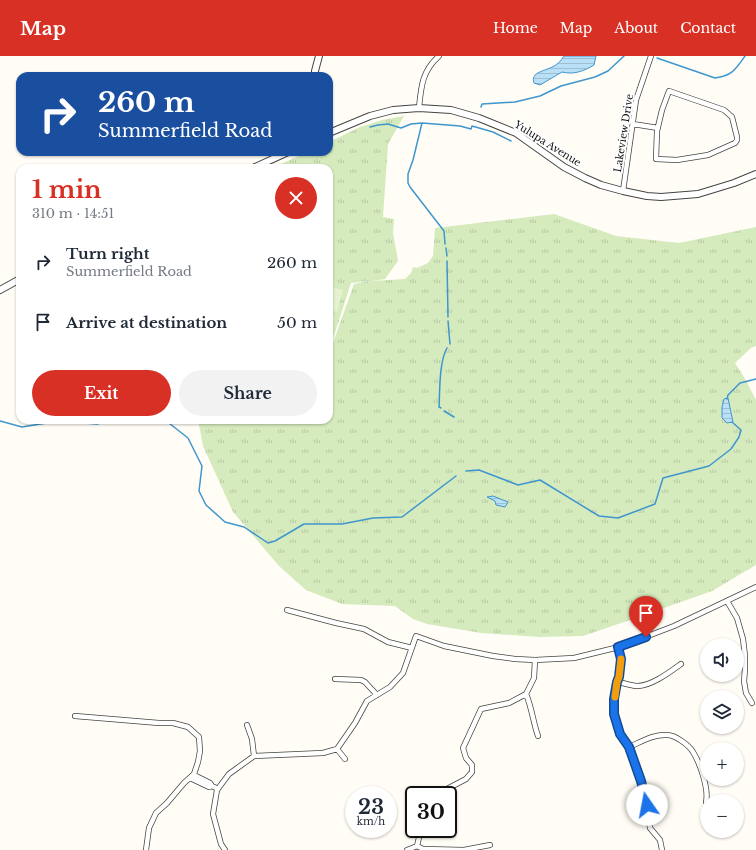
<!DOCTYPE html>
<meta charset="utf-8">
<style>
:root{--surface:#fff;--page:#f2f2f3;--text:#1f2937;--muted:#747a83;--accent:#d93025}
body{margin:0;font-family:"Libre Baskerville",serif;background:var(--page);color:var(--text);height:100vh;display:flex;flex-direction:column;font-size:15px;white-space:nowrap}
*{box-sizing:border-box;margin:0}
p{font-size:13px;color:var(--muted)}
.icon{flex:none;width:22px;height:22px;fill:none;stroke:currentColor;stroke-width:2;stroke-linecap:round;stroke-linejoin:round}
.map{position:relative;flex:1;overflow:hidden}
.sheet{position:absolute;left:16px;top:108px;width:317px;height:260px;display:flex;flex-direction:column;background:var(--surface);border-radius:12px;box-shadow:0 1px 3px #0004}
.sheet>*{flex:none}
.top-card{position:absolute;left:16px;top:16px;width:317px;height:84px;border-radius:12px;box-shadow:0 1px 3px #0004;background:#1a4fa0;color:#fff;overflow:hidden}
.controls{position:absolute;left:700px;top:582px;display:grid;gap:8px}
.controls a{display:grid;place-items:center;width:44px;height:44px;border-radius:50%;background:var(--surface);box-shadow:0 1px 3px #0004;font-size:20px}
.speed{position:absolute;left:345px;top:730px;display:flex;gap:8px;font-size:20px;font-weight:700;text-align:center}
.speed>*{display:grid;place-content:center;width:52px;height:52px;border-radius:50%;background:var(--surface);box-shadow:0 1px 3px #0004;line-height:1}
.speed small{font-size:10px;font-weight:400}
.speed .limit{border:2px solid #111;border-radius:6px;background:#fff;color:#111}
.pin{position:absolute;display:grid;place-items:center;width:34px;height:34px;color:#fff;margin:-41px -17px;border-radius:50% 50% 50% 0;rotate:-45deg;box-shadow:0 0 4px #0007}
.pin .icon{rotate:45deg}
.me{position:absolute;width:44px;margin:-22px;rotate:348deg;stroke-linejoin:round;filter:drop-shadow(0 0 3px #0008)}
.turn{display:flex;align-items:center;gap:14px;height:84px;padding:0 16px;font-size:18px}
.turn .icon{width:52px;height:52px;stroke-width:2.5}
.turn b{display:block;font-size:28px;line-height:34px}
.round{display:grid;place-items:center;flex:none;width:42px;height:42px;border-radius:21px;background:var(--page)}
.summary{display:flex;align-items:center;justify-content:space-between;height:68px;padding:0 16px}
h1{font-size:24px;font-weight:700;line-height:30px;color:var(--accent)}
.action{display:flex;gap:8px;margin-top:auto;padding:8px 16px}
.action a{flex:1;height:46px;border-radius:24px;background:var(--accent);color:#fff;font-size:16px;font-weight:700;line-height:46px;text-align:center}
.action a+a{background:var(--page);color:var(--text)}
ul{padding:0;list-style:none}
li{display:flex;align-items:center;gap:12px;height:60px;padding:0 16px}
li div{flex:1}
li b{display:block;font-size:15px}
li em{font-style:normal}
header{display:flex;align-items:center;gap:24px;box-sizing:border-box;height:56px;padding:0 20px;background:var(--accent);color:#fff}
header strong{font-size:19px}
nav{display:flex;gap:22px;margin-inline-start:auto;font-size:14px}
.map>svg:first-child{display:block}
.grass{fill:url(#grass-tufts)}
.pitch{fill:#e6f2cf}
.water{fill:url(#water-rules);stroke:#3f96cf}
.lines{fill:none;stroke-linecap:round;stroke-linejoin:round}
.stream{stroke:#3f96cf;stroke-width:1.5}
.minor-casing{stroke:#444;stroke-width:6}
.tertiary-casing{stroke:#444;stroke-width:8}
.minor{stroke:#fff;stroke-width:4.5}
.tertiary{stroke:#fff;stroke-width:6}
.route-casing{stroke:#114b97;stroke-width:10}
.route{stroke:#1a73e8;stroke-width:7}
.slow{stroke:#f59e0b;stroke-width:7}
.labels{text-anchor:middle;stroke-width:4;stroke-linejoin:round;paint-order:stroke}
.street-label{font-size:10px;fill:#111;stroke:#fff}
</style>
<header>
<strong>Map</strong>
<nav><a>Home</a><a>Map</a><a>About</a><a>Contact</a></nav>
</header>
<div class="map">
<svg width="756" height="794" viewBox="0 0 756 794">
<defs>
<pattern id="grass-tufts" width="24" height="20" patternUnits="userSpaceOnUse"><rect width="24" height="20" fill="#d5ebbd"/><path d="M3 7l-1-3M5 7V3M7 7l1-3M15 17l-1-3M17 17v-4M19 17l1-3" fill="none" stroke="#b6c8a1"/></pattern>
<pattern id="water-rules" width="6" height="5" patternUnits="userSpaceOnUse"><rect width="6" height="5" fill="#b9e0f7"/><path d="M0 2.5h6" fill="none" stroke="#9ebfd3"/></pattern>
</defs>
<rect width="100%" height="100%" fill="#fffdf5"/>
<path class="grass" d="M404 60 388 88 383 161 394 163 393 177 398 205 385 223 372 225 405 223 411 217 413 211 417 212 428 207 433 200 435 172 554 158 616 180 679 187 756 171V290L751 292 735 307 744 321 756 344V509L712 535 627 565 583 580 539 581 481 577 427 568 413 563 395 550 342 548 306 534 279 510 233 456 203 390 198 364H329V298L354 228 369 225 351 227 329 295V112H272L308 96H329V86L360 71 382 64Z"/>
<path class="pitch" d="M329 230 343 234 337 256 329 254Z
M329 259 335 261 329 282Z"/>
<path class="water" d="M564 0H596L594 9C584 15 574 19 562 16L540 29 534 27C530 16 545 15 552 11 557 9 561 5 564 0Z
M728 342 733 366 727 367 722 362V351L724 343Z
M493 440 508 446 505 451 496 449 495 445 487 441Z"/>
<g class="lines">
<path class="stream" d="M657 2 715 22C732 20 736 13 745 0
M481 51 482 48 515 46 540 40 561 30 595 21 608 15 624 0
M370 71 378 69 388 68 401 72 411 68 422 67
M445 188 444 175 410 131 408 127V118L413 104 422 67 460 70 471 73 472 70 493 76 511 85
M446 192 447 200
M447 205 448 261
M448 265 450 288
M727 343 728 339 740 327 756 323
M441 352 439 351C440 334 439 306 447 292
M444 355 454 361
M165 364 188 382 202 410 199 435 206 449 225 466 244 471 268 487 275 485 304 468H342L373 462 402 461 456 420
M0 365 22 371 59 365 97 368 112 364
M466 415 479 414 518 429 540 424 599 460 618 462 655 448 663 422 709 410 731 393 739 381 741 374 732 366"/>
<g class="minor-casing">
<path id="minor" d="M669 35 724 54 732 61 737 81V84L735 87 708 99 677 104 656 103 657 75 662 54Z
M419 52C421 31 422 15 439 0
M633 68 658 72
M623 135 636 44 651 0
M727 545 737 562 743 583 745 600V613L744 625 746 637 752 647
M287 554 336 567 364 573 388 586 412 592
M619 591 621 603 619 621 617 626 614 643V658L620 679 629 691 641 725 645 740 650 772 660 784 662 794
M335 623 361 624 365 626 377 639
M617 626C623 627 630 629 636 630 650 631 670 616 681 608
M526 638C532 652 533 666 538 680
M75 660 159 667H173L188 671 199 681 200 695 198 706 194 718 184 727 167 747 156 757 149 772 146 794
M247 669 252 683 254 700
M629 691C641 686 654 678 667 679 675 679 689 689 693 696 700 707 709 733 706 746
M337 693 345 703
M194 719 210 727 212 730 218 733
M190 722 209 731 212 730
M440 739 445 734 466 723 472 716V709L466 702 463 692 481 653 509 647 526 638 534 622 535 604
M417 790 423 793 464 794 490 789
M225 794 221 788 213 758 217 734 229 718 254 700 323 697 337 693 355 667 367 645 390 631 403 617 416 580 444 590 493 600 515 603 535 604 574 602 619 591 674 570 756 531
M407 794 417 790 421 773"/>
</g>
<g class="tertiary-casing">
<path id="tertiary" d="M315 20V15L319 0
M329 77 370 60 393 54 419 52 451 54 479 62 516 77 564 111 585 122 601 129 623 135 647 140 661 141 698 138 734 127 756 118
M253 112 288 96
M0 234 20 223"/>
</g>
<use href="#minor" class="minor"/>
<use href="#tertiary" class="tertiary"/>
</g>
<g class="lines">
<g class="route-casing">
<path id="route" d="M646 581 618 591 621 603 619 621 617 626 614 643V658L620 678 629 691 641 725 645 740 647 749"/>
</g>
<use href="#route" class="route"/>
<path class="slow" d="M615 641 617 626 619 621 621 603"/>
</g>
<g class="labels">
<g class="street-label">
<text transform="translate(623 77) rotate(-81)" y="4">Lakeview Drive</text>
<text transform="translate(548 87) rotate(32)" y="4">Yulupa Avenue</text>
</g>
</g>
</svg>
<div class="controls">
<a><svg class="icon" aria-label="sound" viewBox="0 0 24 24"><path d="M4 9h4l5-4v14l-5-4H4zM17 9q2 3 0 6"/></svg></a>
<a><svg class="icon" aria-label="layers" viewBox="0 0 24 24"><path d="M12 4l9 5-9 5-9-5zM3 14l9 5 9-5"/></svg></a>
<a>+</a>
<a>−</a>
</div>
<div class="speed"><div>23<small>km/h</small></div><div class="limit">30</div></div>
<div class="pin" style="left:646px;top:581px;background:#d93025"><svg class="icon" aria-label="arrive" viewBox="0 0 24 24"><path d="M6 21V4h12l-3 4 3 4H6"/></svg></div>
<svg class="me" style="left:647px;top:749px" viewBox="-20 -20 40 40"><circle r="19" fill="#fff"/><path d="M0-13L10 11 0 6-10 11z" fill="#1a73e8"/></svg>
<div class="top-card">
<div class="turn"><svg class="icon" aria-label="right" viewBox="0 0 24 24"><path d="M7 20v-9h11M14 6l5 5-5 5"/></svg><div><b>260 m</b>Summerfield Road</div></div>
</div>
<section class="sheet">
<div class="summary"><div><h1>1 min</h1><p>310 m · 14:51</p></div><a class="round" style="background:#d93025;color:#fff"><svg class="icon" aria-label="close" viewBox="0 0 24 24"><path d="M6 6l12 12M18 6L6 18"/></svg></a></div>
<ul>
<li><svg class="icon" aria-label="right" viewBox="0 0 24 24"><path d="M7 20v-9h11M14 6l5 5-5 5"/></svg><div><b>Turn right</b><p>Summerfield Road</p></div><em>260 m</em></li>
<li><svg class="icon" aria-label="arrive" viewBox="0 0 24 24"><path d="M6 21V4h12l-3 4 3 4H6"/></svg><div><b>Arrive at destination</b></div><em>50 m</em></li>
</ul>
<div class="action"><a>Exit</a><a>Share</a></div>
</section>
</div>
